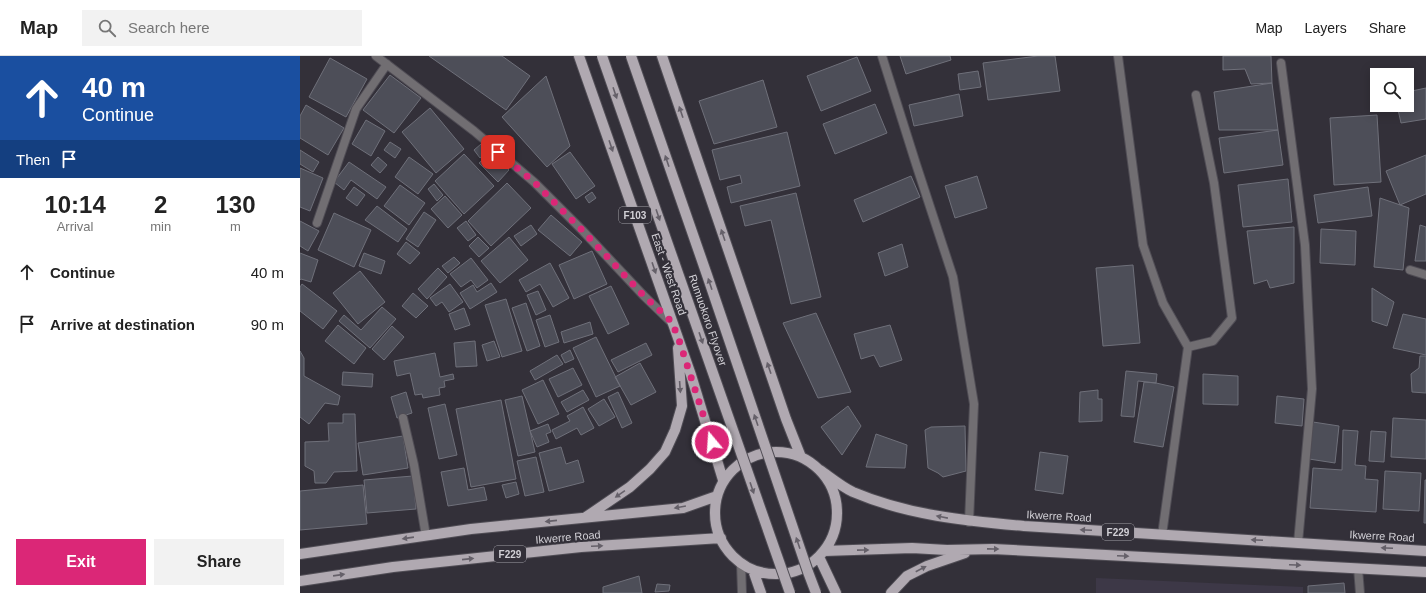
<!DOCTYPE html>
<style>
:root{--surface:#fff;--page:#f2f2f2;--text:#222;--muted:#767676;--line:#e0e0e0;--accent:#db2777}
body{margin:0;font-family:Arial,sans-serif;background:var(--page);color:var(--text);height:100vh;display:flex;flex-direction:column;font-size:15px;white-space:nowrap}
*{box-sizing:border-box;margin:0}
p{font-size:13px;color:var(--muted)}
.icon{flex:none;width:22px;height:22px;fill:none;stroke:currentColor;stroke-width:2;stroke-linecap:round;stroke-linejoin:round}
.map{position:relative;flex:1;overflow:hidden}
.side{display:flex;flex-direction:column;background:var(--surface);width:300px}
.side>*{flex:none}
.top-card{background:#1a4fa0;color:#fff;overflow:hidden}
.tools{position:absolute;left:1070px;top:12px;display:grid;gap:8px}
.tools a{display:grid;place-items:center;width:44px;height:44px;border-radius:0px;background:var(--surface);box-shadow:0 2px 10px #0003;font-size:20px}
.pin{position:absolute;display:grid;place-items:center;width:34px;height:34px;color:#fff;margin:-17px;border-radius:8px;box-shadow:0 2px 6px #0006}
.me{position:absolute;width:44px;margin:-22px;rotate:342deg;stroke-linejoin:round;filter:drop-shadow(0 0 3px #0008)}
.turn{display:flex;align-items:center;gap:14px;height:84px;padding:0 16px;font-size:18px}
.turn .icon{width:52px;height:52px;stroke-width:2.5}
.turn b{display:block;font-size:28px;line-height:34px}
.then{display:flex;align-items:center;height:38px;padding:0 16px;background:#0003;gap:8px;font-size:15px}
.eta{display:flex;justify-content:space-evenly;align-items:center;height:68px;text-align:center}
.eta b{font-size:24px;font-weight:800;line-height:28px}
.cta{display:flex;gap:8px;margin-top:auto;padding:8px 16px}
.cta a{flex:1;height:46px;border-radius:0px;background:var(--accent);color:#fff;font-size:16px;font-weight:800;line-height:46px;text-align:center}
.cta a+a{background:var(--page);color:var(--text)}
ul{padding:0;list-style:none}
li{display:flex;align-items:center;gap:12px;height:52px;padding:0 16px}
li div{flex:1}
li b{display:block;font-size:15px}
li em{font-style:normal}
header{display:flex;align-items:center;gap:24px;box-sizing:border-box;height:56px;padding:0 20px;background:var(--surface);border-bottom:1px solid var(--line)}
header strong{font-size:19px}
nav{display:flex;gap:22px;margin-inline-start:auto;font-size:14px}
.search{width:280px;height:36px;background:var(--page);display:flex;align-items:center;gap:10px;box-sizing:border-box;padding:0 14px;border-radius:0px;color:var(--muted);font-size:15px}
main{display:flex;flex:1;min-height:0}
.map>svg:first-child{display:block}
.built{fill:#3d3847}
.building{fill:#4d4e58;stroke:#6f707a}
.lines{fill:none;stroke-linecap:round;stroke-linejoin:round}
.street-casing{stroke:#504d55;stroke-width:10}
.primary-casing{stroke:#504d55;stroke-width:12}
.street{stroke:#716e72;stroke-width:8}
.primary{stroke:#b0a9b1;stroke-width:10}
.primary-bridge-casing{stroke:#504d55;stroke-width:12;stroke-linecap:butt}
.primary-bridge{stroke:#b0a9b1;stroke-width:10}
.oneway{fill:#656069}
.route{stroke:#db2777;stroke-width:7;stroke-dasharray:0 12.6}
.labels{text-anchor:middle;stroke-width:4;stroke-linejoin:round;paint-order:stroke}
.shield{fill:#333039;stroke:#a2a0a7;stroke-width:1}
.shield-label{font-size:10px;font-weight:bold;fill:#d2d0d6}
.street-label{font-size:11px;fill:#d2d0d6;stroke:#333039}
</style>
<header>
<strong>Map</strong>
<div class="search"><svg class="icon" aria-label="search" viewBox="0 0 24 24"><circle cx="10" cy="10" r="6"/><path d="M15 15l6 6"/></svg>Search here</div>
<nav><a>Map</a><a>Layers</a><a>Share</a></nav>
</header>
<main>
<section class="side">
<div class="top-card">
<div class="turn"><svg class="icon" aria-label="ahead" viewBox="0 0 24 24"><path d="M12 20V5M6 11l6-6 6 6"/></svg><div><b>40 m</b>Continue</div></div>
<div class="then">Then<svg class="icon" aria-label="arrive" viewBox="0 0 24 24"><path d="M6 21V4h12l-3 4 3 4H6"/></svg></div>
</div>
<div class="eta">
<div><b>10:14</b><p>Arrival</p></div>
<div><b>2</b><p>min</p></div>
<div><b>130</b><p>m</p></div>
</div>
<ul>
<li><svg class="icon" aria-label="ahead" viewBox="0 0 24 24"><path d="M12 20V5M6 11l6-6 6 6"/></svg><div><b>Continue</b></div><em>40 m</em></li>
<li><svg class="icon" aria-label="arrive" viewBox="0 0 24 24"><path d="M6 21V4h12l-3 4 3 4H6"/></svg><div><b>Arrive at destination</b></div><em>90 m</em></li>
</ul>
<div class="cta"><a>Exit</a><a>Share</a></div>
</section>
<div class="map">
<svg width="1126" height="537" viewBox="0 0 1126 537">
<rect width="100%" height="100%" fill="#333039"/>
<path class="built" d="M796 522 1003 531V537H796Z"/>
<path class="building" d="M129 0H202L230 20 206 54Z
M600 0H650L651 4 606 18Z
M738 0H755L760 35 688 44 683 7Z
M923 0H971L972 27 951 28 945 13 923 14Z
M557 1 571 35 521 55 507 20Z
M30 2 67 23 46 61 9 41Z
M678 15 681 31 660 34 658 18Z
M90 19 121 42 94 77 63 54Z
M246 20 270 90 247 111 202 61Z
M463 24 477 71 414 88 399 45Z
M972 27 978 74H919L914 36Z
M1126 32V63L1101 67 1097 49H1107V36Z
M659 38 663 60 614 70 609 49Z
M575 48 587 77 535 98 523 68Z
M6 49 44 72 28 99 0 82V60Z
M130 52 164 93 136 117 102 76Z
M1077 59 1081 126 1034 129 1030 62Z
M66 64 85 75 71 100 52 88Z
M978 74 983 109 924 117 919 82Z
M487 76 500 130 431 147 427 131 442 127 440 119 420 124 412 94Z
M90 86 101 93 95 102 84 94Z
M181 88 187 96 180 102 174 94Z
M0 94 19 106 13 116 0 108Z
M191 96 209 114 198 126 179 107Z
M270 96 295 130 276 143 252 108Z
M164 98 194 130 164 158 135 125Z
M1126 99V138L1100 149 1086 115Z
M78 101 87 109 80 117 71 109Z
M109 101 133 118 118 138 95 121Z
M49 106 86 131 77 143 51 124 44 134 34 126Z
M0 112 23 122 10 155 0 151Z
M611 120 620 141 563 166 554 144Z
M677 120 687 152 655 162 645 130Z
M988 123 992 166 943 171 938 129Z
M207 127 231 152 191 190 168 165Z
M134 128 143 139 137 145 128 133Z
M100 129 125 147 109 169 84 150Z
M54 131 65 139 57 150 46 142Z
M1068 131 1072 160 1018 167 1014 139Z
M292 136 296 142 289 147 285 141Z
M496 137 521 241 491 248 471 164 445 170 440 150Z
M145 140 162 159 148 172 131 153Z
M1080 142 1109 152 1103 214 1074 211Z
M77 150 107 173 98 186 65 164Z
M124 156 136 164 118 191 106 183Z
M34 157 71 174 54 211 18 194Z
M251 159 282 186 270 200 238 174Z
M0 165 19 175 8 195 0 190Z
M166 165 176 179 168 185 157 172Z
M231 169 237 178 221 190 214 180Z
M1120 169 1126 171V205H1115Z
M994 171V227L970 232 967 224 954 228 947 175Z
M1021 173 1056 175 1055 209 1020 207Z
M178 181 189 192 179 201 169 190Z
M209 181 228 204 200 227 181 205Z
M106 186 120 197 110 208 97 198Z
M602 188 608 211 585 220 578 197Z
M292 195 307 228 274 243 259 209Z
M0 197 18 204 11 226 1 223 0 224Z
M64 197 85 205 81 218 59 210Z
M154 201 160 207 148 217 142 210Z
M171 202 188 224 177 232 171 224 161 231 150 218Z
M250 207 269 242 253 251 240 228 226 236 219 224Z
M833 209 840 287 803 290 796 212Z
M138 212 147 221 127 243 118 233Z
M60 215 85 246 58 268 33 237Z
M191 227 197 236 170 253 160 237 173 229 177 236Z
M2 228 37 255 23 273 0 255V231Z
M150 228 163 246 149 256 142 246 136 250 130 242Z
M311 230 329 268 308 278 289 240Z
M1072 232 1094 246 1087 270 1072 265Z
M238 235 246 254 236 259 227 239Z
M113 237 128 250 116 262 102 250Z
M206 243 222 295 202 301 185 249Z
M226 247 240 290 227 295 212 252Z
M82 251 96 263 70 292 39 265 44 259 61 274Z
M164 252 170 269 155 274 149 258Z
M516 257 551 336 518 342 483 267Z
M1103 258 1126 263V299L1093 292Z
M250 259 259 286 245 291 236 264Z
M290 266 293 278 264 287 261 276Z
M38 269 66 292 54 308 25 285Z
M590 269 602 304 580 311 574 299 561 303 554 278Z
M92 270 104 281 84 304 72 293Z
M296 281 320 330 296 341 273 292Z
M175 285 177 310 156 311 154 287Z
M194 285 200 301 187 305 182 289Z
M346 287 352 299 318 316 311 304Z
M270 294 274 303 265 307 261 299Z
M0 295 4 302V320L40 340 38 349 25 347 9 368 0 361Z
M135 297 140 321 153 318 154 323 144 325 145 331 139 332 140 339 123 342 122 338 115 339 110 317 97 320 94 305Z
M257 299 263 308 235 324 230 315Z
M1120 300H1126V337L1112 336 1111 318 1119 312Z
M340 307 356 336 331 349 315 321Z
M273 312 282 329 258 341 249 323Z
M826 315 857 318 856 327 838 325 834 361 821 360Z
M43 316 73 318 72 331 42 329Z
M903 318 938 320V349L903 348Z
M243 324 259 358 238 368 222 334Z
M844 326 856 327 874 331 863 391 834 386Z
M283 334 289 344 267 356 261 346Z
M798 334V343H802V365L779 366 780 336Z
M106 336 112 357 97 362 91 341Z
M318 336 332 367 322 372 308 341Z
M222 340 235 396 218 400 205 344Z
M977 340 1004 343 1002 370 975 367Z
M304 343 315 361 299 370 288 353Z
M201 344 216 423 171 431 156 353Z
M145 348 157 399 139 403 128 352Z
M548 350 561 370 542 399 521 371Z
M283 351 294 372 281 379 277 372 256 383 252 374 270 365 267 360Z
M43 358H55L57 415 34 416 26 427H15L14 415 5 410V386L29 385 28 367H43Z
M1093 362 1126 364V403L1091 401Z
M1013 366 1039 370 1035 407 1009 403Z
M248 368 251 376 246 378 249 386 237 391 230 375Z
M665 370 666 415 643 421 638 417 628 412 625 374 631 371Z
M1043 374 1058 375 1055 409 1066 410 1065 423 1078 424 1076 456 1010 452 1013 412 1042 414Z
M1071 375 1086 376 1084 406 1069 405Z
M576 378 607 389 605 412 566 411Z
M103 380 108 412 63 419 58 387Z
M261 391 266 408 278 404 284 426 249 435 239 397Z
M740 396 768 400 763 438 735 434Z
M236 401 244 436 225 440 217 405Z
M164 412 168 434 184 431 187 444 148 450 141 416Z
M1085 415 1121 417 1119 455 1083 453Z
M113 420 116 453 67 457 64 424Z
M1125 424H1126V467H1124Z
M216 426 219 438 206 442 202 429Z
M63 429 67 468 0 474V435Z
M339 520 342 537H303V531Z
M1044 527 1045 537H1008V530Z
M357 528 370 529 369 535 355 536Z"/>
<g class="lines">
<g class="street-casing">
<path id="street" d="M76 0 174 75 234 126 282 174 344 240 371 266
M582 0 616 108 653 221 674 348 669 466
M818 0 843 189 863 247 888 291 862 479
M981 7 1005 189 1012 333 998 487
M17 167 56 53 87 8
M1110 214 1126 219
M888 291 913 285 932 262 914 127 896 39
M103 362 114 409 126 480
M441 507 442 537
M1058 512 1060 537"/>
</g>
<g class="primary-casing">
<path id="primary" d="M279 0 391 319 423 424
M362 0 486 363 501 401
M415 457a61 61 0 1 1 122 0a61 61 0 1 1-122 0Z
M520 414C530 421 542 431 553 436 607 459 666 465 724 470L1126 495
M286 461 330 431 350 413 365 396 375 374 382 350 378 292
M524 495 612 492 647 494 693 493 1126 516
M0 498 171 473 383 452 417 440
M519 501 536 537
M453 514 461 537
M0 525 93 511 281 491 421 482
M591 537 607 520 627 510 665 497"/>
</g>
<use href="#street" class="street"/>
<use href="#primary" class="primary"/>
<g class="primary-bridge-casing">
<path id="primary-bridge" d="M302 0 490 537
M331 0 407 219 508 516 516 537"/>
</g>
<use href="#primary-bridge" class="primary-bridge"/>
</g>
<defs><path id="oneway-solid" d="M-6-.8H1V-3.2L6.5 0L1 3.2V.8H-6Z"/></defs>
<g class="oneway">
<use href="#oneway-solid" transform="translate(315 37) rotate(71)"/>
<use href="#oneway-solid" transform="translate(381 56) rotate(-109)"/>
<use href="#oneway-solid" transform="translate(311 90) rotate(71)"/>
<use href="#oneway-solid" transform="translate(367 105) rotate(-109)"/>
<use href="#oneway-solid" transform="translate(358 159) rotate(71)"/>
<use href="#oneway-solid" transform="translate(423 179) rotate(-109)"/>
<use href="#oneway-solid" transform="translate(354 212) rotate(71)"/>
<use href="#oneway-solid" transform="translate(410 228) rotate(-109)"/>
<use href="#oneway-solid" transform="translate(401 282) rotate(71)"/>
<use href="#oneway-solid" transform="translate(469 312) rotate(-109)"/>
<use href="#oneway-solid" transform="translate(380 331) rotate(86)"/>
<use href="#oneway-solid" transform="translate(456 364) rotate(-109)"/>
<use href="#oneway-solid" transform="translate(452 432) rotate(71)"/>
<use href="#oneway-solid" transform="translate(320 438) rotate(145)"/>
<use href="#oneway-solid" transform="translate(380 451) rotate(170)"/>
<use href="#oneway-solid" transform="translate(642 461) rotate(-169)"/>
<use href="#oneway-solid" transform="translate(251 465) rotate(174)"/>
<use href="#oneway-solid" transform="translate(786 474) rotate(-177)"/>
<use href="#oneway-solid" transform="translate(108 482) rotate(172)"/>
<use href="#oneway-solid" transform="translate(957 484) rotate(-177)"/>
<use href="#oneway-solid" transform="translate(498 487) rotate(-109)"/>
<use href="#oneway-solid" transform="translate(297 490) rotate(-3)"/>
<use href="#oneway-solid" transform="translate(1087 492) rotate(-177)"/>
<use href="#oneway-solid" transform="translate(693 493) rotate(1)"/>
<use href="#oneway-solid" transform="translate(563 494) rotate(-1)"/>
<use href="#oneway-solid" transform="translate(823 500) rotate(3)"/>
<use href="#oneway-solid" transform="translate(168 503) rotate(-6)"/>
<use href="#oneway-solid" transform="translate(995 509) rotate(3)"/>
<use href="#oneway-solid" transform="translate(621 513) rotate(-28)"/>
<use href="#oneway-solid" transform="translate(39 519) rotate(-8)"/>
</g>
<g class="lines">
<path class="route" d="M198 96 234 126 282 174 344 240 370 264 377 278 412 386"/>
</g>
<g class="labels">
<g class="shield">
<rect x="319" y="151" width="32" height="16" rx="3"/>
<rect x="802" y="468" width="32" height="16" rx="3"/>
<rect x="194" y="490" width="32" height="16" rx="3"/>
</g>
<g class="shield-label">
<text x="335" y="163">F103</text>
<text x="818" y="480">F229</text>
<text x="210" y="502">F229</text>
</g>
<g class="street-label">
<text transform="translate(369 218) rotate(71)" y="4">East - West Road</text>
<text transform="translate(408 264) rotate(71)" y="4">Rumuokoro Flyover</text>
<text transform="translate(759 460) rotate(3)" y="4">Ikwerre Road</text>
<text transform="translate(1082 480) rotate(3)" y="4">Ikwerre Road</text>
<text transform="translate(268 481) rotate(-5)" y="4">Ikwerre Road</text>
</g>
</g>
</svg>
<div class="tools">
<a><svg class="icon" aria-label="search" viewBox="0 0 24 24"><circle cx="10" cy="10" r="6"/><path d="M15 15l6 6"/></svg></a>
</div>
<div class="pin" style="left:198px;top:96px;background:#d93025"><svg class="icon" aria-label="arrive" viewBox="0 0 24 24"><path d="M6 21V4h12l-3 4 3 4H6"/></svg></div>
<svg class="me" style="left:412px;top:386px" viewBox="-20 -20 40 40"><circle r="17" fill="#db2777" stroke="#fff" stroke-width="3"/><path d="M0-11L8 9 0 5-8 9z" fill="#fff"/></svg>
</div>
</main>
